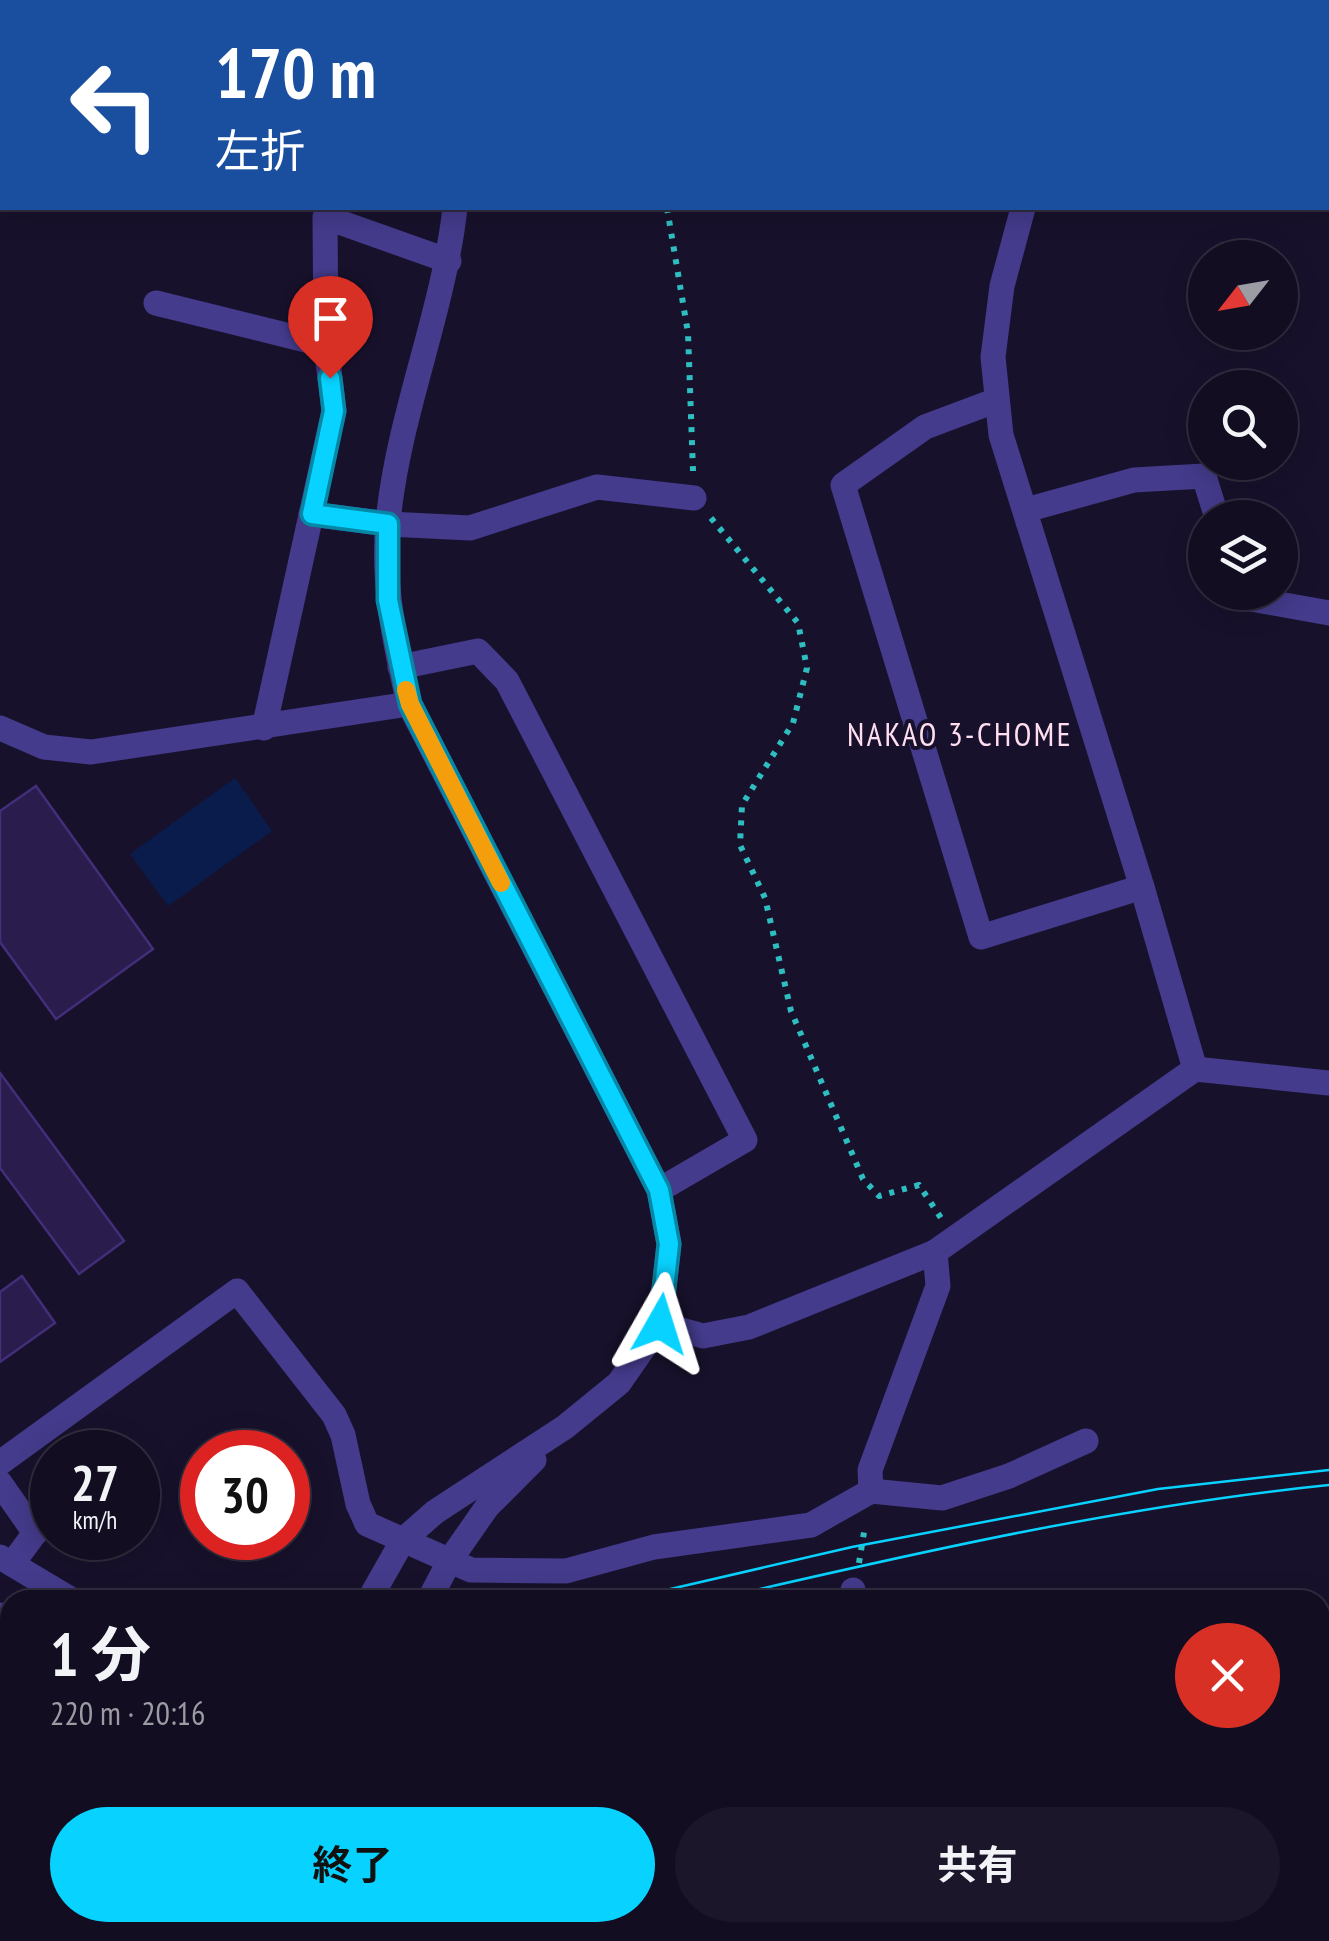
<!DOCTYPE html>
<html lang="ja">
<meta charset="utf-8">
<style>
body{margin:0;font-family:"PT Sans Narrow","Noto Sans JP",sans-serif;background:#1b162a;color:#f1f3f6;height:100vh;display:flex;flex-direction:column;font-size:38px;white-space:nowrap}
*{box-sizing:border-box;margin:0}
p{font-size:32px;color:#9c9ca5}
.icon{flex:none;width:55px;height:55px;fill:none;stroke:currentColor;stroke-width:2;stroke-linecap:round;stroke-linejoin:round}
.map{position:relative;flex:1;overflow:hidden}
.sheet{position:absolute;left:0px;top:1590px;width:1330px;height:352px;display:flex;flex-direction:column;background:#120d21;border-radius:30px 30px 0 0;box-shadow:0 5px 25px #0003,0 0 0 2px #312d3f}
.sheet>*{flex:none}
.guide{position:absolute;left:0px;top:0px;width:1330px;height:210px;box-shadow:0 5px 25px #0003,0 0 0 2px #312d3f;background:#1a4fa0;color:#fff;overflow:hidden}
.needle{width:65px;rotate:239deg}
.tools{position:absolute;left:1188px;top:240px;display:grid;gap:20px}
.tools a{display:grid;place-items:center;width:110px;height:110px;border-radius:50%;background:#120d21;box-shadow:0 5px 25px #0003,0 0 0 2px #312d3f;font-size:50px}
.speed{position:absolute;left:30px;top:1430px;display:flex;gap:20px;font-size:50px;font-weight:700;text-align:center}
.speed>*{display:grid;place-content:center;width:130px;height:130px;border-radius:50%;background:#120d21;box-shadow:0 5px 25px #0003,0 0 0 2px #312d3f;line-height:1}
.speed small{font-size:25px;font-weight:400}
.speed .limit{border:15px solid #d22;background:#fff;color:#111}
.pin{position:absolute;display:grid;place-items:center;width:85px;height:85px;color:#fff;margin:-102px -42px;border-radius:50% 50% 50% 0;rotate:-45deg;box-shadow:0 0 10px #0007}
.pin .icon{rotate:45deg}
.me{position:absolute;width:110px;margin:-55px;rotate:6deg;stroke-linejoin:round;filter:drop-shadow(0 0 8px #0008)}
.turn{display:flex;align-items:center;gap:35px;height:210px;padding:0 50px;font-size:45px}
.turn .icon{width:130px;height:130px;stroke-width:2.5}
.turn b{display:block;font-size:70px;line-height:85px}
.round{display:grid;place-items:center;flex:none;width:105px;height:105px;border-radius:52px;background:#1b162a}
.overview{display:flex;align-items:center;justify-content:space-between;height:170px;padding:0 50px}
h1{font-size:60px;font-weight:700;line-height:75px}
.cta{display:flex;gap:20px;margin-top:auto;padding:20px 50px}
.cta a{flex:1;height:115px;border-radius:60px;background:#08d2ff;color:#111;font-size:40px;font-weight:700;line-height:115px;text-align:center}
.cta a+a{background:#1b162a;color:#f1f3f6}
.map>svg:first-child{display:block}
</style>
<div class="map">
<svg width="1329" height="1941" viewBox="0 0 1329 1941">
<rect width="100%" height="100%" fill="#18112c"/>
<path fill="#0a1c4c" d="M 235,778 L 272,831 L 168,906 L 130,854 Z"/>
<g fill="#2a1c4d" stroke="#432e7a" stroke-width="2.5">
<path d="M 36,786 L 153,949 L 56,1019 L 0,942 L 0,811 Z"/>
<path d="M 0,1073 L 124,1241 L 79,1274 L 0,1168 Z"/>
<path d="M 22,1276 L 55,1323 L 0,1362 L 0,1292 Z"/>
</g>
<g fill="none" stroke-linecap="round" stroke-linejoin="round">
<g stroke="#2ebec1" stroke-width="6" stroke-dasharray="5 8" stroke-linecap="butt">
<path d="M 565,0 L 567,2"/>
<path d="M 667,208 L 688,333 L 693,471"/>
<path d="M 711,518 L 798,623 L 807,668 L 793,723 L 742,805 L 740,845 L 765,898 L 791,1011 L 863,1179 L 879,1196 L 919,1185 L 941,1218"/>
<path d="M 859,1563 L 865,1526"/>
</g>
<g stroke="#443b8c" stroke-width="25">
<path d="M 724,0 L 726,2"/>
<path d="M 484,2 L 498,0"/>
<path d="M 797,2 L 798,0"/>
<path d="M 1077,2 L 1078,0"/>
<path d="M 1023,208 L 1002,286 L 993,357 L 1001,435 L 1142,887 L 1195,1069"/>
<path d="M 156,303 L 326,345"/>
<path d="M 997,400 L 925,427 L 843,485 L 981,937 L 1142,887"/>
<path d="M 1026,510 L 1134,480 L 1204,476 L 1217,518"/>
<path d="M 311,514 L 388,524 L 470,528 L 597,487 L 694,498"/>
<path d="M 1239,592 L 1240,597 L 1329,613"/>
<path d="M 400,667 L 478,651 L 507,681 L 745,1140 L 659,1190"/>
<path d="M 0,728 L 44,747 L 91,752 L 409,704"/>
<path d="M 264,728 L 334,411 L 326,345 L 325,217 L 449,261"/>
<path d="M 660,1324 L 703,1336 L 749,1327 L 935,1252 L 1195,1069 L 1329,1083"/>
<path d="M 0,1463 L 237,1291 L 334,1415 L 343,1435 L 358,1504 L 367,1524 L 471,1570 L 566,1571 L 654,1547 L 811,1525 L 871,1491 L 870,1470 L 938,1286 L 935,1252"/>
<path d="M 0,1483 L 35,1533"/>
<path d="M 871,1491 L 942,1498 L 1009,1476 L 1086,1441"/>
<path d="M 0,1557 L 72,1600"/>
<path d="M 12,1564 L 35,1533 L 52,1520"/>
<path d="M 369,1600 L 403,1540 L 435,1512 L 565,1427 L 619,1383 L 660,1324 L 669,1244 L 659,1190 L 409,704 C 395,644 382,584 388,522 C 398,415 443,315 455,208"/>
<path d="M 429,1600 L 450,1560 L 487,1507 L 534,1460"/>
<path d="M 852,1600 L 853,1590"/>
<path d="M 0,1615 L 10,1618"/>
<path d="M 132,1932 L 148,1941"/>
<path d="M 310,1932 L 326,1941"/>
<path d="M 851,1932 L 874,1941"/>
<path d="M 108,1941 L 106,1940 L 108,1932"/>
<path d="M 210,1941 L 214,1932"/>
<path d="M 505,1941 L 509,1932"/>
<path d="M 807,1941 L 812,1932"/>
<path d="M 1174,1941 L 1179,1932"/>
</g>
<g stroke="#08d2ff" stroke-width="2.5">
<path d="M 623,1600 L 852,1547 L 1158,1489 L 1329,1470"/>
<path d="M 712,1600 C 915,1553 1121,1506 1329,1485"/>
<path d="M 0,1668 L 10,1669"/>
</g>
</g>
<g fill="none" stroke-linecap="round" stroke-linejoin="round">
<defs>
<path id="route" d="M 330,378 L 334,411 L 312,514 L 388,524 L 388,600 L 410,704 L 659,1190 L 669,1244 L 660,1324"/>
</defs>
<use href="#route" stroke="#0588a6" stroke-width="25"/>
<use href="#route" stroke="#08d2ff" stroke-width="18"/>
<path stroke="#f59e0b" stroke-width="18" d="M 406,690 L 410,704 L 501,883"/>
</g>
<g text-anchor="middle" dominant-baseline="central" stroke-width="8" stroke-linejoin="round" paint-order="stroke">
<g font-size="32" letter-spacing="2.5" fill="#ffdef0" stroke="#18112c">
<text x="960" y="734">NAKAO 3-CHOME</text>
</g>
</g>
</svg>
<div class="tools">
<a><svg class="needle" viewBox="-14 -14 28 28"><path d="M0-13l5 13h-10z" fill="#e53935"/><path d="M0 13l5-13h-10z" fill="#9c9ca5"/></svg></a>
<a><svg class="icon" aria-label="search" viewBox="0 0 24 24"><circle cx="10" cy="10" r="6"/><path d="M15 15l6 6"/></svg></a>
<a><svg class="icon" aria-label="layers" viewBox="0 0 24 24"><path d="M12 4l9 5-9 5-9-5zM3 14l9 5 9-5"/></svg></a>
</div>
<div class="speed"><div>27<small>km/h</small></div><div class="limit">30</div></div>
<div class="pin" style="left:330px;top:378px;background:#d93025"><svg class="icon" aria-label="arrive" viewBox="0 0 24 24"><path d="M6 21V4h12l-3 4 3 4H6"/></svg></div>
<svg class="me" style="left:660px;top:1324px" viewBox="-20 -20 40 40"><path d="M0-17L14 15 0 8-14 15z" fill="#08d2ff" stroke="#fff" stroke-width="4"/></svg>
<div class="guide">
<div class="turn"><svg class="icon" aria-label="left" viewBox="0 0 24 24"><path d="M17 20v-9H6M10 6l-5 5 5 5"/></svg><div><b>170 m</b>左折</div></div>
</div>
<section class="sheet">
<div class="overview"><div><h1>1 分</h1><p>220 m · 20:16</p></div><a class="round" style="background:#d93025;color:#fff"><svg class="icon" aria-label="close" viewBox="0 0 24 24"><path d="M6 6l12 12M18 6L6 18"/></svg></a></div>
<div class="cta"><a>終了</a><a>共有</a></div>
</section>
</div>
